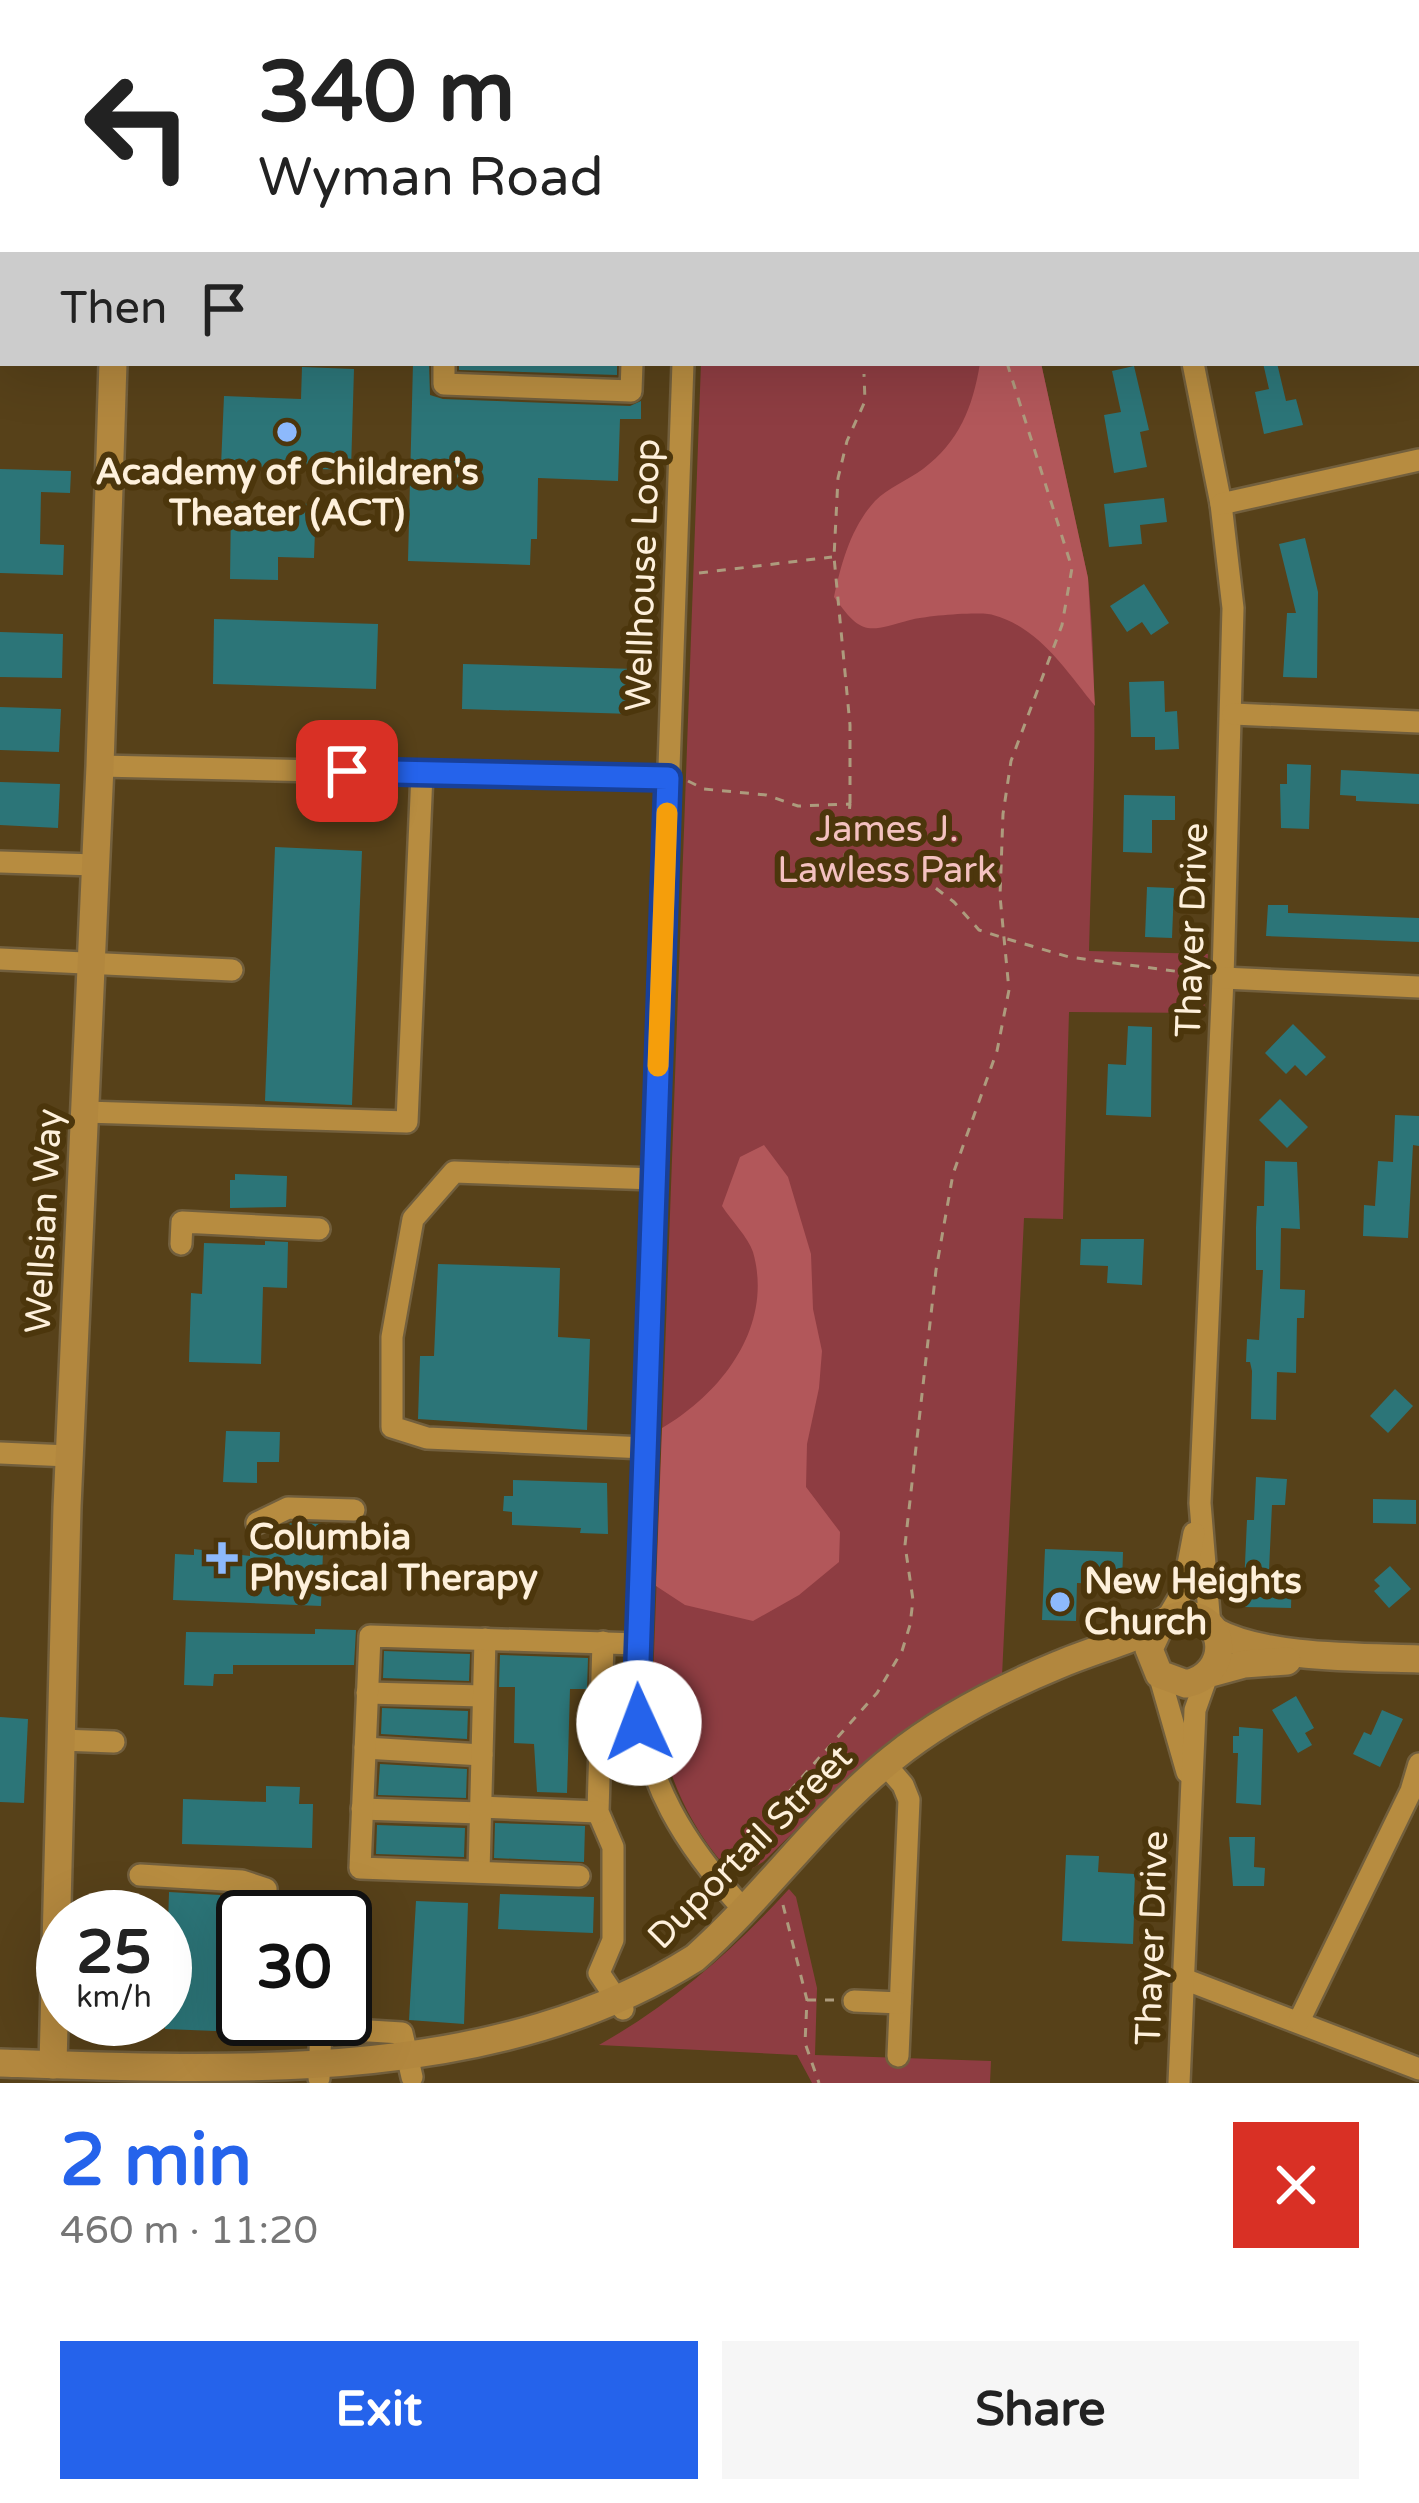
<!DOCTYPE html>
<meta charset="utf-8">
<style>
body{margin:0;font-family:"Varela Round",sans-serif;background:#f6f6f6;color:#222;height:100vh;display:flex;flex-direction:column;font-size:45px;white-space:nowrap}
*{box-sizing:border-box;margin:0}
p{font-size:39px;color:#767676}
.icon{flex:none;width:66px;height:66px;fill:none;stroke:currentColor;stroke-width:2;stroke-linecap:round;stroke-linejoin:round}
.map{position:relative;height:2083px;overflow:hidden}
.panel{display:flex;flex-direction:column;background:#fff;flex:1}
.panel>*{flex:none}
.guide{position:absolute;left:0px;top:0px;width:1419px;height:366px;box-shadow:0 12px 48px #0002;background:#fff;color:#222;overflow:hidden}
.speed{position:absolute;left:36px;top:1890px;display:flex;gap:24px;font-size:60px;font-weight:700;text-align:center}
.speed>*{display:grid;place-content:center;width:156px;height:156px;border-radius:50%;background:#fff;box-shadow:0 12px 48px #0002;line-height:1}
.speed small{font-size:30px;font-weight:400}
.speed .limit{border:6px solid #111;border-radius:18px;background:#fff;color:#111}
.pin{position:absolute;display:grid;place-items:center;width:102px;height:102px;color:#fff;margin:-51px;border-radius:24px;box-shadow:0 6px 18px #0006}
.me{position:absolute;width:132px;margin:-66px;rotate:358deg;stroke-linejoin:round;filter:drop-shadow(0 0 9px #0008)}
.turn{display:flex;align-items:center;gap:42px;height:252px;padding:0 60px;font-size:54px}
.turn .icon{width:156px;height:156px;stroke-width:2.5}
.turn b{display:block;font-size:84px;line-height:102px}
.then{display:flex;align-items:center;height:114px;padding:0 60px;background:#0003;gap:24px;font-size:45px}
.round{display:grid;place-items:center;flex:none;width:126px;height:126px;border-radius:0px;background:#f6f6f6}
.head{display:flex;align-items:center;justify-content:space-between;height:204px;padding:0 60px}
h1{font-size:72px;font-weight:800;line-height:90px;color:#2563eb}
.primary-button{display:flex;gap:24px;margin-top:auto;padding:24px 60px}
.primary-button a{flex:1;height:138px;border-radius:0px;background:#2563eb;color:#fff;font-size:48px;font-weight:800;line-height:138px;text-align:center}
.primary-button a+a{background:#f6f6f6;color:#222}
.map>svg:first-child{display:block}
</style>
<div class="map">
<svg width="1419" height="2083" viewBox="0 0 1419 2083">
<rect width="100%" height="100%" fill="#574119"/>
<g fill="#8e3d42">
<path d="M 701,363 L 1041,363 L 1088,578 C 1100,702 1092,827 1089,951 L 1208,954 L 1204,1013 L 1069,1012 L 1063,1219 L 1024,1218 L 1002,1676 C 899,1724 843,1784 763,1862 L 751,1869 L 723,1864 C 678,1810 658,1751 653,1681 Z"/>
<path d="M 789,1889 L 796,1897 L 817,1988 L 815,2055 L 991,2061 L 990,2083 L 812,2083 L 797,2055 L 599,2045 C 673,2003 732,1951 789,1889 Z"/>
</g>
<g fill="#b2575a">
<path d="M 980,363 L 1041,363 L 1088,578 L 1095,706 C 1067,672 1039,627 993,615 C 979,611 925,616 910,620 C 867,632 862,636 834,597 C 841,564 851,527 875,501 C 888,488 908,480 923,469 C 959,442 973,407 980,363 Z"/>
<path d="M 764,1145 L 788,1177 L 811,1254 L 813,1309 L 822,1351 L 819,1388 L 807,1444 L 806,1487 L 840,1532 L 839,1562 L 799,1595 L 753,1621 L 685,1605 L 656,1586 L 662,1428 C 722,1393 774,1326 753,1252 C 748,1237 731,1220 722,1206 L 740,1157 Z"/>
</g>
<g fill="#2c7578">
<path d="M 413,363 L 429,363 L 430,395 L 443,399 L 630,406 L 641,401 L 641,419 L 620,419 L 618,481 L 538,478 L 537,539 L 531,539 L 530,565 L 408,561 Z"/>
<path d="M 459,363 L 617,363 L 617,375 L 459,370 Z"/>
<path d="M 1263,363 L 1277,363 L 1286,401 L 1296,399 L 1303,425 L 1264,434 L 1255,392 L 1269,389 Z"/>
<path d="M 1134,366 L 1149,430 L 1140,432 L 1147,467 L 1114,473 L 1104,415 L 1121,412 L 1112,371 Z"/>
<path d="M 302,367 L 354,369 L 351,470 L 221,466 L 224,396 L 301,399 Z"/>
<path d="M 0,469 L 71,471 L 70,493 L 41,492 L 40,544 L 64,545 L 63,575 L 0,573 Z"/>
<path d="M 1164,498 L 1167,522 L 1140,525 L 1142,544 L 1109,547 L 1104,504 Z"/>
<path d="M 231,502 L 316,504 L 314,558 L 278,557 L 278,580 L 230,579 Z"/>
<path d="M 1305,538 L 1318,592 L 1317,678 L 1283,677 L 1287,613 L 1296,613 L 1279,544 Z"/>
<path d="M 1144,584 L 1169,623 L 1151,635 L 1142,622 L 1127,632 L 1110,606 Z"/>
<path d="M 214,619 L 378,624 L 376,689 L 213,684 Z"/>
<path d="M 0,632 L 63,634 L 62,678 L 0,677 Z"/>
<path d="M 463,664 L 635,669 L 633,714 L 462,709 Z"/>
<path d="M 1164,681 L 1165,712 L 1177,711 L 1179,749 L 1155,750 L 1155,737 L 1131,737 L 1129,682 Z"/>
<path d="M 0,707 L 61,709 L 59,752 L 0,750 Z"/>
<path d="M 1287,764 L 1311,765 L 1309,829 L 1281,828 L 1280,784 L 1287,784 Z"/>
<path d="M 1341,770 L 1419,774 L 1419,804 L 1356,801 L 1356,796 L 1340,795 Z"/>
<path d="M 0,782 L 60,784 L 58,828 L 0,825 Z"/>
<path d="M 1124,795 L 1175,796 L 1175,820 L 1152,820 L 1152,853 L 1123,852 Z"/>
<path d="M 275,847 L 362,851 L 352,1105 L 265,1101 Z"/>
<path d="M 1147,887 L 1174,888 L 1172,938 L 1145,937 Z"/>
<path d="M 1268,905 L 1288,905 L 1288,913 L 1419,918 L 1419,942 L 1266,936 Z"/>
<path d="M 1293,1024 L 1326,1057 L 1306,1076 L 1295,1065 L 1286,1074 L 1265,1053 Z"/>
<path d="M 1128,1026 L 1152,1027 L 1151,1117 L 1106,1115 L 1108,1064 L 1126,1065 Z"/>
<path d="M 1280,1099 L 1308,1127 L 1287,1148 L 1259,1120 Z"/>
<path d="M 1395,1115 L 1419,1116 L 1419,1146 L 1413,1145 L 1408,1238 L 1363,1236 L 1364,1205 L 1375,1206 L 1378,1161 L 1393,1162 Z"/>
<path d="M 1265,1161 L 1297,1162 L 1300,1229 L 1281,1228 L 1280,1289 L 1305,1290 L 1304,1318 L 1297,1318 L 1296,1373 L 1277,1372 L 1276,1420 L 1251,1419 L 1252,1371 L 1250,1362 L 1246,1362 L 1247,1339 L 1259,1340 L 1263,1270 L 1256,1270 L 1256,1227 L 1257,1206 L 1264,1206 Z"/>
<path d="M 235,1174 L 287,1176 L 286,1207 L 230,1208 L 230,1180 L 235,1180 Z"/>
<path d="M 1081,1239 L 1144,1239 L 1142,1285 L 1107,1283 L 1108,1266 L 1080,1265 Z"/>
<path d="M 265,1241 L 288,1242 L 287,1288 L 263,1287 L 261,1364 L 189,1362 L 191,1293 L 202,1294 L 204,1243 L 265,1245 Z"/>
<path d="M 438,1264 L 560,1268 L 558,1337 L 590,1339 L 587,1430 L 418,1419 L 420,1356 L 434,1356 Z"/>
<path d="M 1395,1389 L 1413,1406 L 1388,1433 L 1370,1416 Z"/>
<path d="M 226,1431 L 280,1432 L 279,1462 L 257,1462 L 257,1483 L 223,1482 Z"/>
<path d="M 1256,1477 L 1287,1479 L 1285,1505 L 1272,1505 L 1269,1571 L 1292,1572 L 1291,1608 L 1243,1607 L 1247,1520 L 1254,1520 Z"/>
<path d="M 513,1480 L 607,1483 L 608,1534 L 580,1533 L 581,1528 L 512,1525 L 512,1512 L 503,1511 L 504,1496 L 513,1496 Z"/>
<path d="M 1373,1499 L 1416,1500 L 1416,1524 L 1373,1523 Z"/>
<path d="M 291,1523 L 324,1524 L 321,1606 L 173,1600 L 175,1554 L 194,1555 L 194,1549 L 250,1556 L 250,1551 L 272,1552 L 272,1532 Z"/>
<path d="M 1045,1549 L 1123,1552 L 1122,1585 L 1077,1583 L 1076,1621 L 1042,1620 Z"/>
<path d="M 1390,1566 L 1411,1589 L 1389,1608 L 1374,1591 L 1380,1586 L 1374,1580 Z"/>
<path d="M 315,1629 L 356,1630 L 354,1665 L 233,1665 L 233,1674 L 214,1674 L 213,1686 L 184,1685 L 186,1632 L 315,1634 Z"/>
<path d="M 384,1651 L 470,1654 L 469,1681 L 383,1678 Z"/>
<path d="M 500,1655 L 588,1658 L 587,1689 L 570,1689 L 567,1793 L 537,1792 L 534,1744 L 514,1743 L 515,1687 L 499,1687 Z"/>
<path d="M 1296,1696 L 1314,1728 L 1305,1733 L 1312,1745 L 1298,1753 L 1272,1710 Z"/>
<path d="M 382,1708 L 468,1711 L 467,1739 L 381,1734 Z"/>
<path d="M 1382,1710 L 1403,1719 L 1380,1767 L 1353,1754 L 1364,1732 L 1371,1735 Z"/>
<path d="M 0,1717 L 28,1719 L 24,1803 L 0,1802 Z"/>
<path d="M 1239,1727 L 1263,1729 L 1261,1805 L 1236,1803 L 1238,1753 L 1233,1753 L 1233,1736 L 1239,1736 Z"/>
<path d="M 380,1764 L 467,1769 L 466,1798 L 378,1795 Z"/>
<path d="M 266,1786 L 300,1787 L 299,1804 L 313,1804 L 312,1848 L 182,1844 L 183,1799 L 266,1802 Z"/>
<path d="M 495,1823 L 585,1826 L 584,1862 L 494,1858 Z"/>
<path d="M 377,1825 L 465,1828 L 464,1857 L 376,1854 Z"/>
<path d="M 1229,1837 L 1255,1837 L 1254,1867 L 1265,1868 L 1264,1886 L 1233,1886 Z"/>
<path d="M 1066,1855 L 1099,1856 L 1098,1872 L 1135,1874 L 1134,1901 L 1142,1902 L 1142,1917 L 1134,1916 L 1133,1944 L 1062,1941 Z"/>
<path d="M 169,1892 L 220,1895 L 216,2031 L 165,2029 Z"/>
<path d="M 500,1894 L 594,1897 L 593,1933 L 498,1929 Z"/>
<path d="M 416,1901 L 468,1903 L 464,2024 L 409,2020 Z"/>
</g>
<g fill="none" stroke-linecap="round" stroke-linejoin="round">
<defs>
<g id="minor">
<path d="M 1111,0 L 1112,3"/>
<path d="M 296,3 L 296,0"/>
<path d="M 671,3 L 674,0"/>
<path d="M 1225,3 L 1238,0"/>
<path d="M 0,113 L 3,113"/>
<path d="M 1416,205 L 1419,204"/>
<path d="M 0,323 L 3,323"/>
<path d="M 444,363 L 444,384 L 631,391 L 632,363"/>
<path d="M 683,363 L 637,1692 C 644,1782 685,1845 744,1910"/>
<path d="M 1193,363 L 1221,504 L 1233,608 L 1223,978 L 1200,1503 L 1210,1626"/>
<path d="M 1221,504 L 1419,460"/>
<path d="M 1233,714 L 1419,722"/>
<path d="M 100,766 L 668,779"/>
<path d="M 0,862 L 95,865"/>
<path d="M 0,959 L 232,970"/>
<path d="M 1223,978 L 1419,987"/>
<path d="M 85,1112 L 407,1122 L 422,773"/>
<path d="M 181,1244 L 182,1222 L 319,1229"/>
<path d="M 645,1448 L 427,1438 L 392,1427 L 392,1337 L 413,1219 L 454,1172 L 655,1179"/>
<path d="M 0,1453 L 69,1456"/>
<path d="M 257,1523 L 288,1508 L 354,1510"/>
<path d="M 1166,1620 L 1183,1591 L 1194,1533"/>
<path d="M 603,1642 L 598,1812 L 613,1847 L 613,1940 L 599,1973 L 623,2009"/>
<path d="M 1159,1674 L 1187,1772"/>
<path d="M 367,1693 L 483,1696"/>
<path d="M 61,1740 L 114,1742"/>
<path d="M 365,1748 L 482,1755"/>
<path d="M 885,1764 L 903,1785 L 909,1800 L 898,2056"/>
<path d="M 480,1807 L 598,1812"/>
<path d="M 362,1809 L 480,1813"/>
<path d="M 479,1872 L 485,1639"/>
<path d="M 140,1875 L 242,1881 L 266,1889"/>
<path d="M 579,1876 L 360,1868 L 370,1636 L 638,1644"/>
<path d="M 1184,1979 L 1419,2069"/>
<path d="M 854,2001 L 900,2003"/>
<path d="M 1299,2021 L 1411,1791 L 1419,1764"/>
<path d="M 319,2078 L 321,2028 L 402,2033 L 412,2077"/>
<path d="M 1179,2083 L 1195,1710 L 1207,1676"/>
</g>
<g id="major">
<path d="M 124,3 L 125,0"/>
<path d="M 1214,1631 C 1265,1659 1360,1657 1419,1659"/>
<path d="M 1211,1673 L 1244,1664 L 1287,1661"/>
<path d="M 0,2063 C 240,2071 497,2083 695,1958 C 765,1896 820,1816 893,1758 C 942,1718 1000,1689 1058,1665 C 1086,1653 1115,1645 1143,1633 C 1156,1627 1169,1615 1184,1615 C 1229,1615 1231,1675 1186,1684 L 1159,1674 L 1149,1649 L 1161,1623"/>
<path d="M 53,2065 L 67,1507 L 100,766 L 113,363"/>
</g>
</defs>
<use href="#minor" stroke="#725f3d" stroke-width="26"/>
<use href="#major" stroke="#725f3d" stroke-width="32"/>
<g stroke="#ad9b7d" stroke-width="3" stroke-dasharray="9 9" stroke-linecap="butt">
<path d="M 817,0 L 818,3"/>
<path d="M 732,3 L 733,0"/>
<path d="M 699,573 L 832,557"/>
<path d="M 688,781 L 704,789 L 766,795 L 798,806 L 850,804 L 844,865 L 892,869 L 925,880 L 954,902 L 979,930 L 1004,938 L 1069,957 L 1204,975"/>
<path d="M 850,803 L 850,725 L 834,557 L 838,478 L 847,441 L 865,401 L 864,374"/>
<path d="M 742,1866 L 753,1837 L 771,1812 L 877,1693 L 902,1651 L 910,1625 L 913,1600 L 905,1545 L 936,1270 L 953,1174 L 997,1051 L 1009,990 L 1000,896 L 1003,814 L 1011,761 L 1062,625 L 1072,568 L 1007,363"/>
<path d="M 783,1905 L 807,2000 L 805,2043 L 819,2083"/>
<path d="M 807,2000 L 834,2000"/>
</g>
<use href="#minor" stroke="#b78c40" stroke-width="21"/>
<use href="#major" stroke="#b2873e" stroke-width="27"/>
</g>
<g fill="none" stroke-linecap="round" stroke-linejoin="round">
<defs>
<path id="route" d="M 347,771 L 668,778 L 638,1661 L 639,1723"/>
</defs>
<use href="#route" stroke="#184099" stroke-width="30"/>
<use href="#route" stroke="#2563eb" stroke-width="21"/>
<path stroke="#f59e0b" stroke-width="21" d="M 658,1066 L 667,813"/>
</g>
<g fill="#8db9fc" stroke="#4c360c" stroke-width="4.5">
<circle cx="287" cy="432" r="12"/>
<path d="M216 1540h12v12h12v12h-12v12h-12v-12h-12v-12h12z"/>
<circle cx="1060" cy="1602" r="12"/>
</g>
<g text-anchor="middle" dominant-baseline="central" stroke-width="12" stroke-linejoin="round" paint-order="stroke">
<g font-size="36" font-weight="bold" fill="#fef0db" stroke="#4c360c" text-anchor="start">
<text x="287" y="472" text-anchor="middle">Academy of Children's<tspan x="287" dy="41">Theater (ACT)</tspan></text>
<text x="249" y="1537">Columbia<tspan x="249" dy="41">Physical Therapy</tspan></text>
<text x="1084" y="1581">New Heights<tspan x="1084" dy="41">Church</tspan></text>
</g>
<g font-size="36" fill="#fef0db" stroke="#4c360c">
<text transform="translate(643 575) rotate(-88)">Wellhouse Loop</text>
<text transform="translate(1192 930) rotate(-88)">Thayer Drive</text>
<text transform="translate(44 1221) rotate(-87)">Wellsian Way</text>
<text transform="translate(750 1847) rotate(-45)">Duportail Street</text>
<text transform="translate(1152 1938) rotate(-88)">Thayer Drive</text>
</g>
<g font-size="36" fill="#f4c1c0" stroke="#4c360c">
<text x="887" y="829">James J.<tspan x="887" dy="41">Lawless Park</tspan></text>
</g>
</g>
</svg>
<div class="speed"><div>25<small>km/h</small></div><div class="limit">30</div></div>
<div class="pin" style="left:347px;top:771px;background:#d93025"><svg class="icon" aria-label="arrive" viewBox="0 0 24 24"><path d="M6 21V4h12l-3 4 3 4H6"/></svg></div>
<svg class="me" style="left:639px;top:1723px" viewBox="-20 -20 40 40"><circle r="19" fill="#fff"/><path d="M0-13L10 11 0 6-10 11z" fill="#2563eb"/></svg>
<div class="guide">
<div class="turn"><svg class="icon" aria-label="left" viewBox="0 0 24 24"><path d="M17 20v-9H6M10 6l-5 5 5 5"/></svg><div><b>340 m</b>Wyman Road</div></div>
<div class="then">Then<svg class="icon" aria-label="arrive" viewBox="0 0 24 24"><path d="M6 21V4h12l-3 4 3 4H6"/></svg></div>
</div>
</div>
<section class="panel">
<div class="head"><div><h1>2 min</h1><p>460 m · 11:20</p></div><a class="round" style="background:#d93025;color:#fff"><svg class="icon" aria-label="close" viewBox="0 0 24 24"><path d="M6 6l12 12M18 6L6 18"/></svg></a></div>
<div class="primary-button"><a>Exit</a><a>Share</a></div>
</section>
